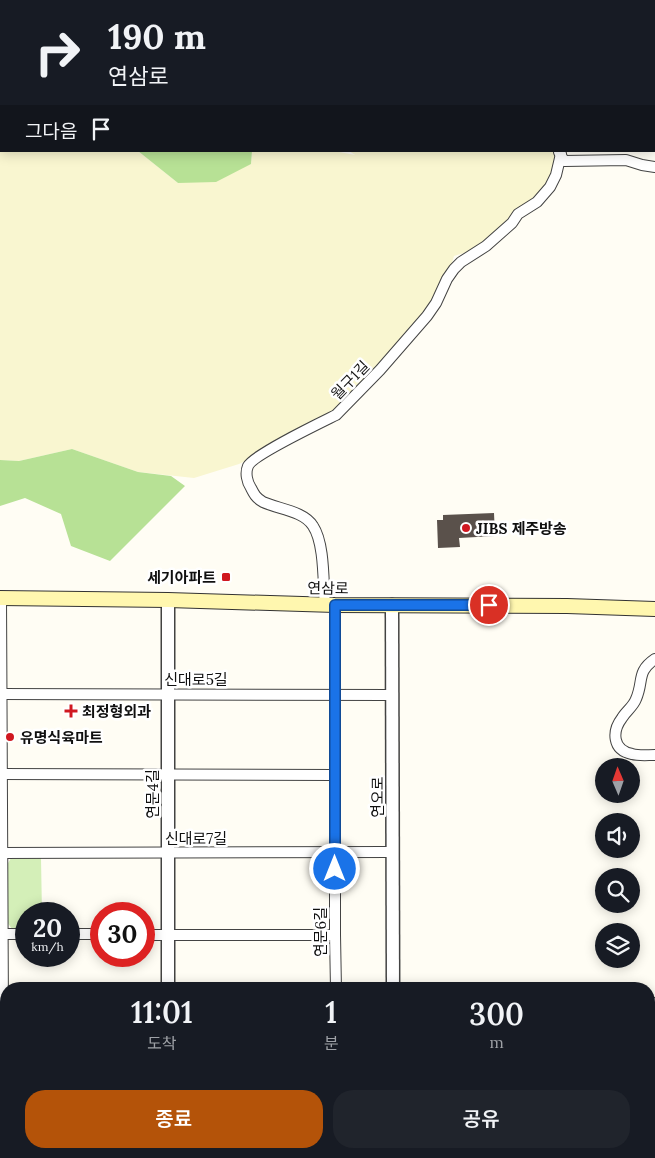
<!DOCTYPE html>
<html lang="ko">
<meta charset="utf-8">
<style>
body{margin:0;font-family:Lora,"Noto Sans KR",serif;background:#20242c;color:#f1f3f6;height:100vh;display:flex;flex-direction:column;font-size:19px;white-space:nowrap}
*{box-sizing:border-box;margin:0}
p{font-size:16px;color:#9ea1a6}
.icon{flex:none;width:28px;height:28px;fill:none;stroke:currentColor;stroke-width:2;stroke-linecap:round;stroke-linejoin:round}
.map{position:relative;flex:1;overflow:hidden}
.panel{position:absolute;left:0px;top:982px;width:655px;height:176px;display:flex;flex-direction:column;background:#171b24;border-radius:20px 20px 0 0;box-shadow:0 2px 12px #0003}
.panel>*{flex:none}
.top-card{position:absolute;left:0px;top:0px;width:655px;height:152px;box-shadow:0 2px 12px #0003;background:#171b24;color:#f1f3f6;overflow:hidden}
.needle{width:32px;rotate:358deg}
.controls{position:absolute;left:595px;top:758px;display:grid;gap:10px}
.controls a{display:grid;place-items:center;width:45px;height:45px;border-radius:50%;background:#171b24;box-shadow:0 2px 12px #0003;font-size:25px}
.speed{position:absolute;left:15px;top:902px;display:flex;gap:10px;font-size:25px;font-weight:700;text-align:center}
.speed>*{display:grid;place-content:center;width:65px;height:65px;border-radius:50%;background:#171b24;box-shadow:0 2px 12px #0003;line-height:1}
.speed small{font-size:12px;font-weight:400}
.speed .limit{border:8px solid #d22;background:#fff;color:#111}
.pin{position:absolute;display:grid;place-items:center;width:42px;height:42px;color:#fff;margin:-21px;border:2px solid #fff;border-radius:50%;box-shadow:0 1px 5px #0007}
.me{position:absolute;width:55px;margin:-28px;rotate:0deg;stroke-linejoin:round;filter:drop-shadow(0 0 4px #0008)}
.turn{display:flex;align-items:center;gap:18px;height:105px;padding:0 25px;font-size:22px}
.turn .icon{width:65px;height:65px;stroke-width:2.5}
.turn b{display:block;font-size:35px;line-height:42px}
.then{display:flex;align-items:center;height:48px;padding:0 25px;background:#0003;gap:10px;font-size:19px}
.eta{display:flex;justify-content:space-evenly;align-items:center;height:85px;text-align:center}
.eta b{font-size:30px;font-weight:600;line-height:35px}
.primary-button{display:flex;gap:10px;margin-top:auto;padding:10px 25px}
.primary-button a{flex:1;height:58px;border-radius:20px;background:#b45309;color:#fff;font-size:20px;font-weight:600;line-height:58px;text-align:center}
.primary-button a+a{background:#20242c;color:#f1f3f6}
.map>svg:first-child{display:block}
</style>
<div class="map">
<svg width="655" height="1158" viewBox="0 0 655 1158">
<rect width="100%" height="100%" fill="#fffdf4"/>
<path fill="#f9f6d0" d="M 0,38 L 1,40 L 1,151 L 138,151 L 178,183 L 251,164 L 252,151 L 334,151 L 355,155 L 349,151 L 559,151 L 550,187 L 486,246 L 454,256 L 447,279 L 436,303 L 332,417 L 239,464 L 194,478 L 138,472 L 72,449 L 19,461 L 0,460 Z"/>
<path fill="#d4efb8" d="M 11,858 L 41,858 L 42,914 L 26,914 L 26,929 L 12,929 L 7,922 L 7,865 Z"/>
<g fill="#b7e195">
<path d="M 138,151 L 252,151 L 251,164 L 216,182 L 178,183 Z"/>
<path d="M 72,449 L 138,472 L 171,476 L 185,486 L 110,561 L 71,546 L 61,514 L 25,498 L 0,506 L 0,460 L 19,461 Z"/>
<path d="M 655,1074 L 655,1158 L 514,1158 L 521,1152 L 649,1152 L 649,1076 Z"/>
</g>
<path fill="#5a514b" d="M 494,513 L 495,536 L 459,538 L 460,547 L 438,548 L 437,520 L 443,520 L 443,515 Z"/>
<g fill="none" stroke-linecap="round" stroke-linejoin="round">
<defs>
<g id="minor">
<path d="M 265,0 L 267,1"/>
<path d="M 512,1 L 512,0"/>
<path d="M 548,1 L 552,1"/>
<path d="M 559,152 L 564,161 L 626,160 L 642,165 L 655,167"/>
<path d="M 1,598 L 3,1014"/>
<path d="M 325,605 C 323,584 325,544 313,526 C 304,511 278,509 263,502 C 256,498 254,494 251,488 C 247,482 245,473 248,466 C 253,455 322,422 336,415 L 380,370 L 427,316 L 436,303 L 447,279 L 454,269 L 461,262 L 486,246 L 512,223 L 518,214 L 537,202 L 550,187 L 556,175 L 561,154"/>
<path d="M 335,605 L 335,935 L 336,989"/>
<path d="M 655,659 C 636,672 644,681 636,699 C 633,707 626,711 622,718 C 612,731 612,750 632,754 C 639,756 647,755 655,755"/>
<path d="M 0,694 L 392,695"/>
<path d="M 0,774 L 335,775"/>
<path d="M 0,853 L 393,852"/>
<path d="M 0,934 L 26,934"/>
<path d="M 69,934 L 101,934"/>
<path d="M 144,935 L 335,935"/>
<path d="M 649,1014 L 655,1003"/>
</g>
<g id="tertiary">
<path d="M 392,605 L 393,989"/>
<path d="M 168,989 L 168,600"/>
<path d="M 395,1152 L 395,1158"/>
<path d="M 168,1158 L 168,1152"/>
</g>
<g id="secondary">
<path d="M 0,598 L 168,600 L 335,605 L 567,606 L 655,609"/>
<path d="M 195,1158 L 208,1158"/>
</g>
</defs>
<use href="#minor" stroke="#434343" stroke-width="12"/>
<use href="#tertiary" stroke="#434343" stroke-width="15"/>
<use href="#secondary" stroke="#323232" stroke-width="16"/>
<use href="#minor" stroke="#fff" stroke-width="10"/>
<use href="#tertiary" stroke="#fff" stroke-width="12"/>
<use href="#secondary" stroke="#fff7af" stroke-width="14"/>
</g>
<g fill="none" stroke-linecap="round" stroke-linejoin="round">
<defs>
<path id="route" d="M 335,869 L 335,605 L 489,605"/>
</defs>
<use href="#route" stroke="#114b97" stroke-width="12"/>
<use href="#route" stroke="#1a73e8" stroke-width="9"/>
</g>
<g fill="#d01820" stroke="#fff" stroke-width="2">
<circle cx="466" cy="528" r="5"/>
<rect x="221" y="572" width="10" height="10" rx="2.5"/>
<path d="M68.5 703.5h5v5h5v5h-5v5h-5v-5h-5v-5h5z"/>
<circle cx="10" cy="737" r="5"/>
</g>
<g text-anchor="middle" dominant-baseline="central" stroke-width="5" stroke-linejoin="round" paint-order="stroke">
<g font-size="15" fill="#101010" stroke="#fff">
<text transform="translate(350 380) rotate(-46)">월구1길</text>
<text transform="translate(328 588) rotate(1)">연삼로</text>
<text x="196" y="679">신대로5길</text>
<text transform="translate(152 794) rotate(-90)">연문4길</text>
<text transform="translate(377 797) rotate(-90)">연오로</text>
<text x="196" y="838">신대로7길</text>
<text transform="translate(320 932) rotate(-90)">연문6길</text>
</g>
<g font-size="15" font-weight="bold" fill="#101010" stroke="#fff" text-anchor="start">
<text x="476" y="528">JIBS 제주방송</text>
<text x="216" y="577" text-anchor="end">세기아파트</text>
<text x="82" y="711">최정형외과</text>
<text x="20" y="737">유명식육마트</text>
</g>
</g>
</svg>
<div class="controls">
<a><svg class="needle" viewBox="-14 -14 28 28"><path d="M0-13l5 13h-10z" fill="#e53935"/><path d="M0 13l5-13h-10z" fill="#9ea1a6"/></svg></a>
<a><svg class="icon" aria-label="sound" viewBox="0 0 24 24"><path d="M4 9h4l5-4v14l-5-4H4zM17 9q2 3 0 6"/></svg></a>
<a><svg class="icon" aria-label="search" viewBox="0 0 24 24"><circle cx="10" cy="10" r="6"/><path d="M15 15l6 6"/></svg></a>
<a><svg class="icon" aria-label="layers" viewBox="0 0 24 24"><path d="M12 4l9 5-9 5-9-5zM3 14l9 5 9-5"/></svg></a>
</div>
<div class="speed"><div>20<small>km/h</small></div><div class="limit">30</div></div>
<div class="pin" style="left:489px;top:605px;background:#d93025"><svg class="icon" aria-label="arrive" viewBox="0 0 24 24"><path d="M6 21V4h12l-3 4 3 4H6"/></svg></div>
<svg class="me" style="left:335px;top:869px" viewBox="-20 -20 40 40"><circle r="17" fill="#1a73e8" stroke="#fff" stroke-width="3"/><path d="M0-11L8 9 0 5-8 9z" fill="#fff"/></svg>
<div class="top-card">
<div class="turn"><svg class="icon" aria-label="right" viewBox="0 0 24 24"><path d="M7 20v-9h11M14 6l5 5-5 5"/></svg><div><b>190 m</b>연삼로</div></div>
<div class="then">그다음<svg class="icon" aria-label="arrive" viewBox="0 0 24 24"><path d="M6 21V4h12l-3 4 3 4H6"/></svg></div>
</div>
<section class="panel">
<div class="eta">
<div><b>11:01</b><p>도착</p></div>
<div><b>1</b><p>분</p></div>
<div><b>300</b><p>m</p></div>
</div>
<div class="primary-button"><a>종료</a><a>공유</a></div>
</section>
</div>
